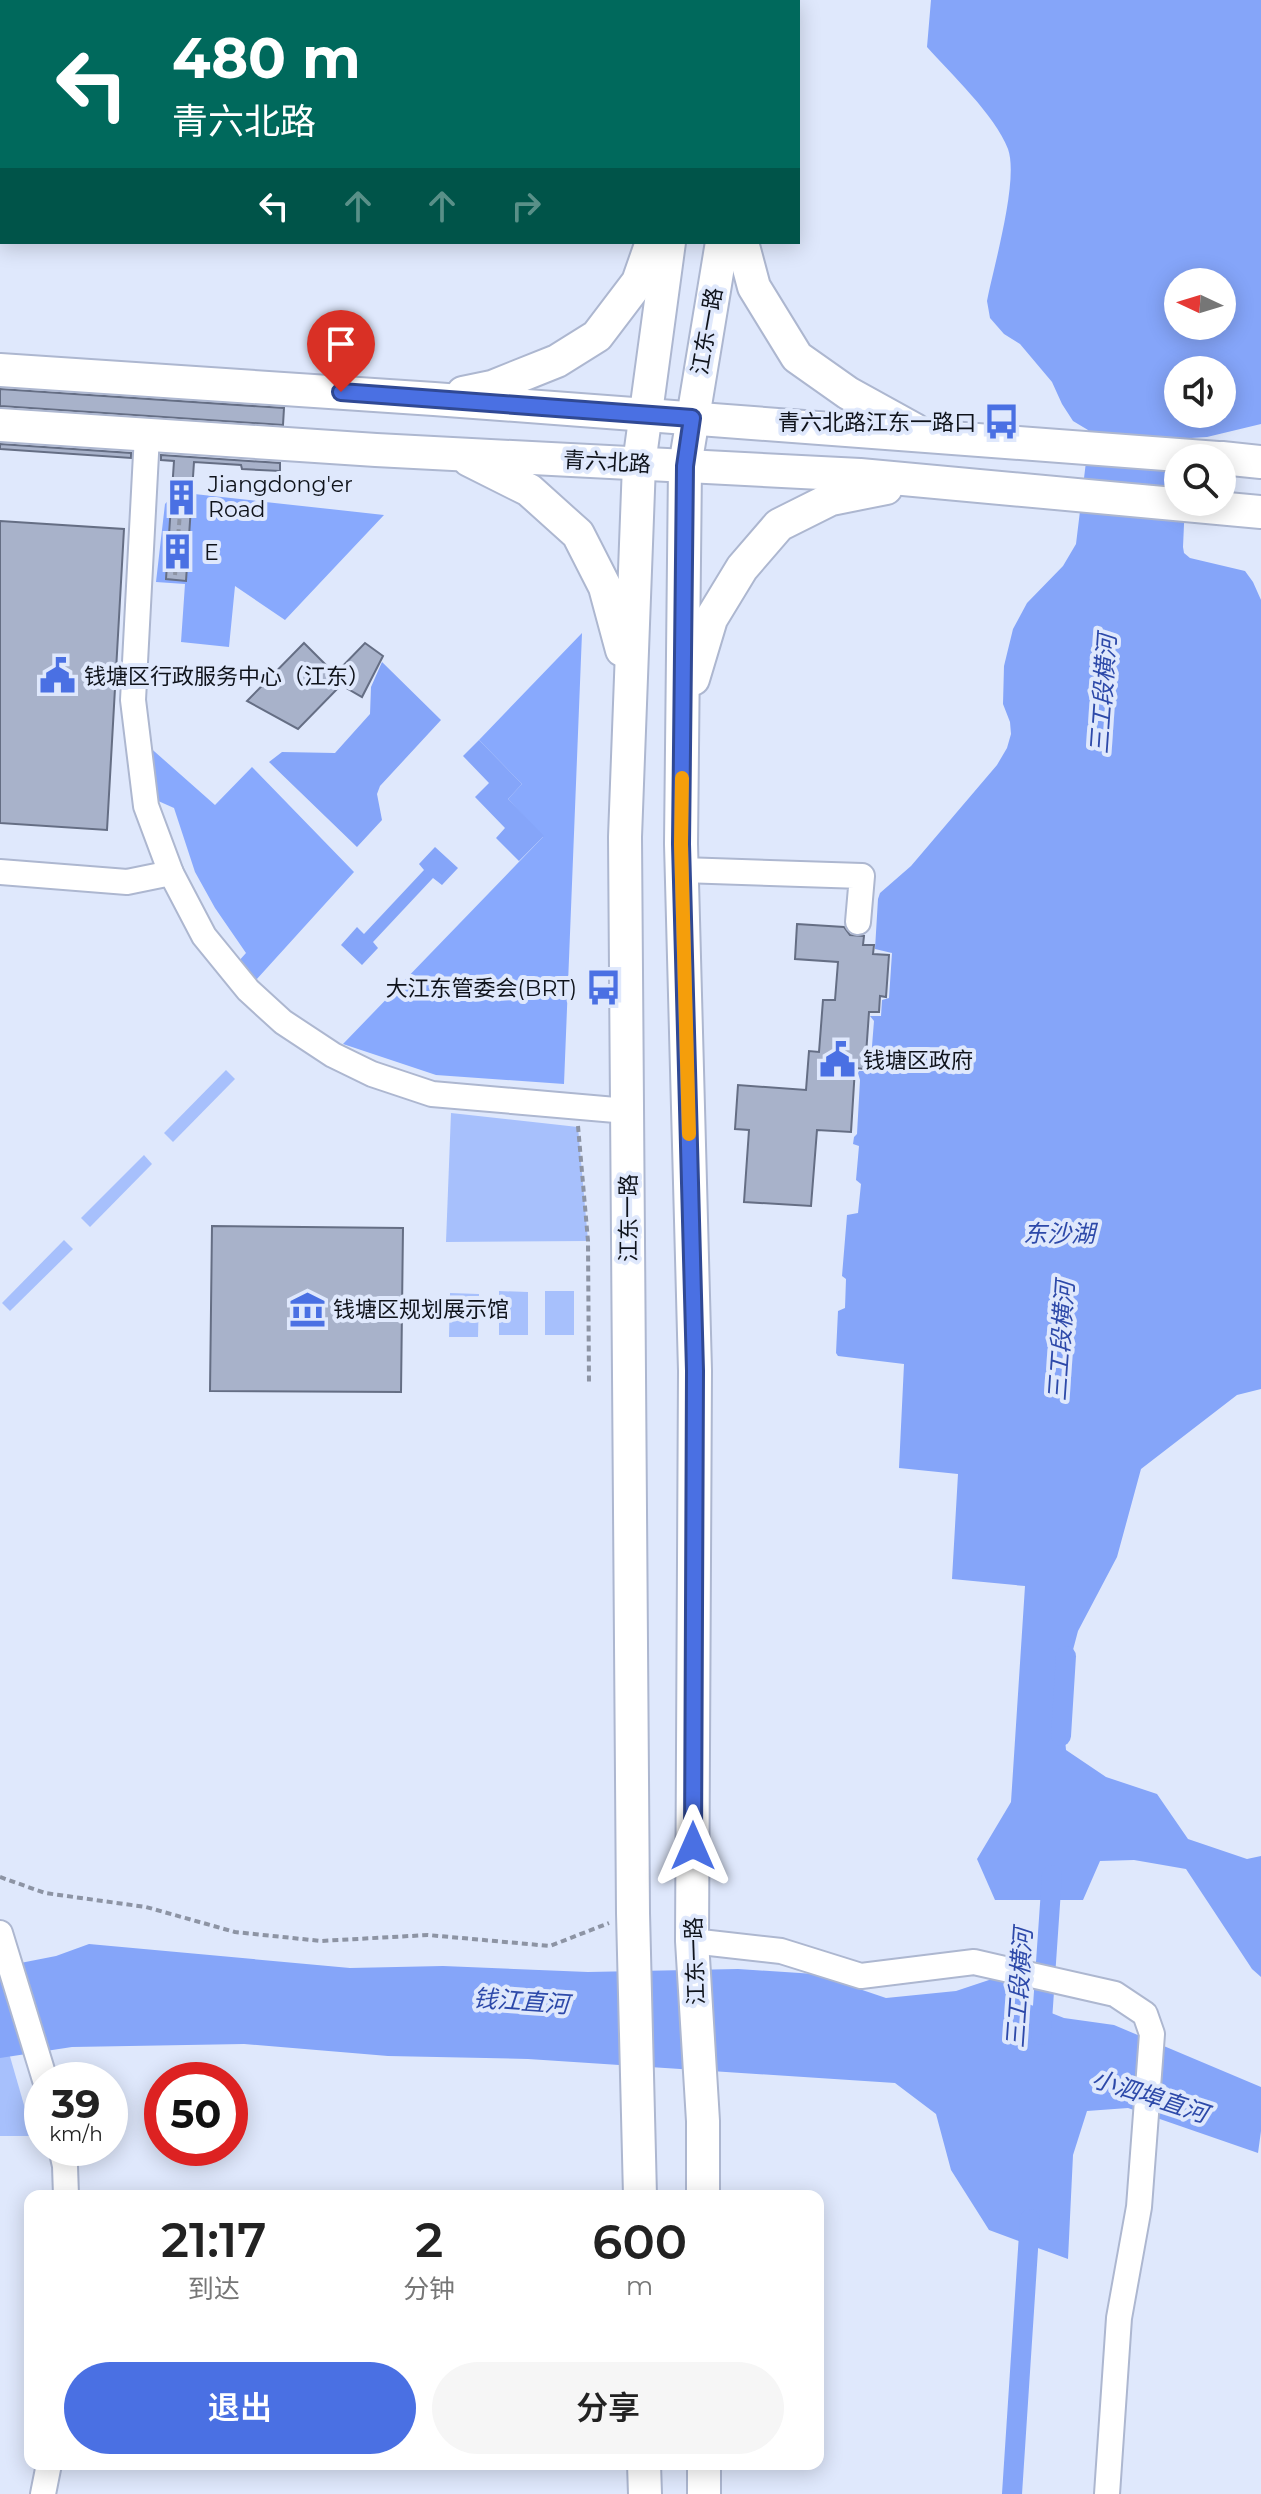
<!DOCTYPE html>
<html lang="zh">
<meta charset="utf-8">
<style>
body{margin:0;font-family:Montserrat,"Noto Sans SC",sans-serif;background:#f6f6f6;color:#222;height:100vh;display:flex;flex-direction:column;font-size:30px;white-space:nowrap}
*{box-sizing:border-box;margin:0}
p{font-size:26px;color:#767676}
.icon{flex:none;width:44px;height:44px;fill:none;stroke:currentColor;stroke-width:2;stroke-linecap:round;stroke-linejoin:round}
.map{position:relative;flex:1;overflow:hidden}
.panel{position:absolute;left:24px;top:2190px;width:800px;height:280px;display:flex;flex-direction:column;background:#fff;border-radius:16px;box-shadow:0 4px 20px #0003}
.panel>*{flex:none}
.hud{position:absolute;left:0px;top:0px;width:800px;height:244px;box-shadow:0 4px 20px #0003;background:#00695c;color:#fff;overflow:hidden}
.needle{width:52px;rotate:274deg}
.controls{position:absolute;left:1164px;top:268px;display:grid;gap:16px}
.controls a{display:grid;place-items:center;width:72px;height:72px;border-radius:50%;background:#fff;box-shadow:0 4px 20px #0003;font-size:40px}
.speed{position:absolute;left:24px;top:2062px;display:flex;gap:16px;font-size:40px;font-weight:700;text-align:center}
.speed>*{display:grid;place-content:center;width:104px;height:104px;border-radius:50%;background:#fff;box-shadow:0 4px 20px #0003;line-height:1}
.speed small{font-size:20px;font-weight:400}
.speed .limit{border:12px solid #d22;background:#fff;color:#111}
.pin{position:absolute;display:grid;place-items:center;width:68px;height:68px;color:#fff;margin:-82px -34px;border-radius:50% 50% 50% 0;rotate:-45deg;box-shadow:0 0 8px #0007}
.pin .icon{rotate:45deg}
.me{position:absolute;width:88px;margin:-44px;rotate:0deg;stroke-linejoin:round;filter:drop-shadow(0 0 6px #0008)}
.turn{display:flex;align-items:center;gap:28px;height:168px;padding:0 40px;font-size:36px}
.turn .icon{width:104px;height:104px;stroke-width:2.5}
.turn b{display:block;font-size:56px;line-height:68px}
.lanes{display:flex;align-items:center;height:76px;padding:0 40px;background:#0003;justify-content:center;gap:40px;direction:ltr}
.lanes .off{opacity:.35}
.eta{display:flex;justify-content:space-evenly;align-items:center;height:136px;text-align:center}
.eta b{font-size:48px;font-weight:600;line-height:56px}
.primary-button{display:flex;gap:16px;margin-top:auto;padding:16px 40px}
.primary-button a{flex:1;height:92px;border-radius:48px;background:#4a70e3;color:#fff;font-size:32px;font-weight:600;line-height:92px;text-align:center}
.primary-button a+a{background:#f6f6f6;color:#222}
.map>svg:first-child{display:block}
</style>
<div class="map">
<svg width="1261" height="2494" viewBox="0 0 1261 2494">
<rect width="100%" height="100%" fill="#dfe8fc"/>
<g fill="#a7c0fc">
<path d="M 226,1070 L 235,1079 L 173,1142 L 164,1133 Z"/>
<path d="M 451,1113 L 578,1127 L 588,1241 L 446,1242 Z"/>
<path d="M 144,1155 L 152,1164 L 90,1227 L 81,1218 Z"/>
<path d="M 64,1240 L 73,1249 L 10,1311 L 2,1303 Z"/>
<path d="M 499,1291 L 528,1292 L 528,1335 L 499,1335 Z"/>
<rect x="545" y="1291" width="29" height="44"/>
<path d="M 450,1293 L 479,1294 L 478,1337 L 449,1337 Z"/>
<path d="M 0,2022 L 33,2136 L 0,2136 Z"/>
</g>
<g fill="#88a9fd">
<path d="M 176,492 L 384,515 L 285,620 L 235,586 L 229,647 L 181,642 L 185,584 L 156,582 L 165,504 Z"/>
<path d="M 582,633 L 564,1084 L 436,1075 L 343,1044 L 543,837 L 508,799 L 522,784 L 479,740 Z"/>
<path d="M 146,744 L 215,805 L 252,767 L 354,872 L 256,980 L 237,963 L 246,953 L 215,908 L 195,872 L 174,808 L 156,800 Z"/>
</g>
<g fill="#85a5f9" fill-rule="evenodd">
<path d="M 931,0 L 1261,0 L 1261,424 L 1207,437 L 1190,438 L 1178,458 L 1178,502 L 1185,502 L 1183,547 L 1184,553 L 1190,558 L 1245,571 L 1253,582 L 1261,600 L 1261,1389 L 1237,1395 L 1141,1469 L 1117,1557 L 1078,1631 L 1061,1695 L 1066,1750 L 1106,1777 L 1157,1794 L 1188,1839 L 1247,1859 L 1261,1856 L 1261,1977 L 1252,1969 L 1186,1869 L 1134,1860 L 1100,1861 L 1083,1900 L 995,1900 L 977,1859 L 1011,1802 L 1025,1586 L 952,1579 L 958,1474 L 899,1468 L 904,1364 L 838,1356 L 836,1353 L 838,1311 L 845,1308 L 846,1279 L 842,1276 L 847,1215 L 858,1213 L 861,1184 L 856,1180 L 859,1146 L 853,1144 L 854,1137 L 857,1134 L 860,1080 L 858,1073 L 859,1071 L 870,1071 L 874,1021 L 870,1016 L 881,1016 L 882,1000 L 889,998 L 892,953 L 875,949 L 878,899 L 880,893 L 911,866 L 997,765 L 1007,748 L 1011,734 L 1010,722 L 1003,704 L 1004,666 L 1013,629 L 1027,603 L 1063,566 L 1076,544 L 1089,437 L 1088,430 L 1073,421 L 1062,404 L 1052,382 L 1020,344 L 1004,334 L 990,318 L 987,301 C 994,265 1019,180 1008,149 C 995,115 951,74 927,47 ZM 1178,282 L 1222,282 L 1222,326 L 1178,326 ZM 1178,370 L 1222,370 L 1222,414 L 1178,414 Z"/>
<path d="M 382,662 L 441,720 L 380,786 L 377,794 L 382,820 L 357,847 L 269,762 L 282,752 L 335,753 L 370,714 L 371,687 Z"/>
<path d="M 479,740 L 522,784 L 508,799 L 544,836 L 519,861 L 496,838 L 505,828 L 475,797 L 489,783 L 463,756 Z"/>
<path d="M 435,847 L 458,868 L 442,885 L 433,878 L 373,942 L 378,948 L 362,965 L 341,945 L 357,927 L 364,934 L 424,870 L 419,864 Z"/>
<path d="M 89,1944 L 350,1968 L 443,1966 L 588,1972 L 738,1969 L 815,1974 L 886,1998 L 956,1991 L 998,1977 L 1026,2003 L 1064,2018 L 1114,2025 L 1261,2087 L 1261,2131 L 1258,2153 L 1128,2108 L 1087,2111 L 1073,2155 L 1068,2259 L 989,2230 L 951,2170 L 936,2114 L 895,2083 L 528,2059 L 388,2056 L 244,2044 L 72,2047 L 0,2058 L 0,1967 L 56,1956 Z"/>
</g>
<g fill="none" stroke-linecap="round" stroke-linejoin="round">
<g stroke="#85a5f9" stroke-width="20">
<path d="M 1061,1736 L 1066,1656"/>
<path d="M 1041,2035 L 1052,1875"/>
<path d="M 1012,2494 L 1030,2219"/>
</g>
</g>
<g fill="#a8b2ca" stroke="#656e84" stroke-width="2">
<path d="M 0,389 L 284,408 L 283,425 L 0,406 Z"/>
<path d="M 0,444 L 131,453 L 131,458 L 0,449 Z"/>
<path d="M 161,455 L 280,463 L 280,471 L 242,469 L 241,465 L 194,462 L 186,581 L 166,579 L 174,461 L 161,460 Z"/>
<path d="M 0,521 L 124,529 L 107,830 L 0,823 Z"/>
<path d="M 304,643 L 335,674 L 365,643 L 383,656 L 362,697 L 341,685 L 298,729 L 247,701 Z"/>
<path d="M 797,924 L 844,927 L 850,935 L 864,936 L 863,945 L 874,945 L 873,954 L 889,955 L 886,997 L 880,996 L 879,1012 L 869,1012 L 865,1069 L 855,1068 L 851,1132 L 817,1130 L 811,1206 L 744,1202 L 749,1130 L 735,1129 L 738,1085 L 806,1090 L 809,1051 L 819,1052 L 823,1000 L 835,1000 L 838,962 L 795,959 Z"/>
<path d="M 212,1226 L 403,1228 L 401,1392 L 210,1391 Z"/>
</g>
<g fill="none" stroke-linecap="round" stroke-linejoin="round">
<defs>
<g id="minor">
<path d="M 147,435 L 133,700 L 146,806 L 171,873 L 204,936 L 248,990 L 283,1022 L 333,1055 L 372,1074 L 432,1094 L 627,1111"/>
<path d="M 682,870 L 862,876 L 858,922"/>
<path d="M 0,872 L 127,882 L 171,873"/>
<path d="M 0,1933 L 45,2080"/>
<path d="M 692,1941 L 781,1951 L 861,1976 L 974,1962 L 1115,1994 L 1145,2014 L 1152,2034 L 1139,2207 L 1119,2318 L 1107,2494"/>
<path d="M 61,2148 L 65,2166 L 66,2196"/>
<path d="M 43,2494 L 49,2464"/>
</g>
<g id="major">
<path d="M 707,2 L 708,0"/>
<path d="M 762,2 L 762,0"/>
<path d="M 742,242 L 754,287 L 797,357 L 848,393 L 915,430"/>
<path d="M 0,370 L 434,399 L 1218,458"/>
<path d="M 463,393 L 492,387 L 557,361 L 597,336 L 638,282 L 652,242"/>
<path d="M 0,425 L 376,450 L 860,475 L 1261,512"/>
<path d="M 1222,458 L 1261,462"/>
<path d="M 469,460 L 529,490 L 578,534 L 605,587 L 622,650"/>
<path d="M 693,679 L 711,619 L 742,568 L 779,525 L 831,499 L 886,488"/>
<path d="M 640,2196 L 633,1913 L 625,837 L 639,464 L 669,242"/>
<path d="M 703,2196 L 703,2121 L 692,1941 L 695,1371 L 681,844 L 685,466 L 722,242"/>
<path d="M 644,2464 L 645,2494"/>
<path d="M 704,2464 L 704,2494"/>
</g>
</defs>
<use href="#minor" stroke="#adb7d0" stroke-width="28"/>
<use href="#major" stroke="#adb7d0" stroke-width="36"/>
<g stroke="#8d94a4" stroke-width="4" stroke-dasharray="6 4" stroke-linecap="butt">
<path d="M 175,575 L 180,513"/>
<path d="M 578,1126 L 588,1241 L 589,1384"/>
<path d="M 0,1877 L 45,1893 L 146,1907 L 235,1932 L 321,1941 L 428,1935 L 550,1946 L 609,1923"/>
</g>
<use href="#minor" stroke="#fff" stroke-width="24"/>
<use href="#major" stroke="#fff" stroke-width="32"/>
</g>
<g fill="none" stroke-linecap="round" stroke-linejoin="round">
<defs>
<path id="route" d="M 341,392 L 692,418 L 685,466 L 681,844 L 695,1371 L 693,1846"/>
</defs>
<use href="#route" stroke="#304994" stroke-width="20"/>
<use href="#route" stroke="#4a70e3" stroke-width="14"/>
<path stroke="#f59e0b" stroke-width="14" d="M 682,778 L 681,844 L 689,1134"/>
</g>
<defs>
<symbol id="bus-bare" viewBox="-9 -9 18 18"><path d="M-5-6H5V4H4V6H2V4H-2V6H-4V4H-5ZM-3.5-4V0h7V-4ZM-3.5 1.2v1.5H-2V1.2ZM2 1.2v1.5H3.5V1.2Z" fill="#4a70e3" stroke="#dfe8fc" stroke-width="2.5" paint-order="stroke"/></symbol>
<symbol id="building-bare" viewBox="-9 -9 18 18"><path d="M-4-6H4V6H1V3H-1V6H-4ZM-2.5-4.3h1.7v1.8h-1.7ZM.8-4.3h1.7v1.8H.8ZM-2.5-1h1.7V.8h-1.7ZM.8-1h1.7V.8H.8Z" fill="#4a70e3" stroke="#dfe8fc" stroke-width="2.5" paint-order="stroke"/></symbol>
<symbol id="civic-bare" viewBox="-9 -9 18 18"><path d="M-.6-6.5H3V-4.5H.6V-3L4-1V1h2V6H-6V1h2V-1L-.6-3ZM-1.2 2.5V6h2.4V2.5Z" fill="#4a70e3" stroke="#dfe8fc" stroke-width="2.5" paint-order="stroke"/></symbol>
<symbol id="museum-bare" viewBox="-9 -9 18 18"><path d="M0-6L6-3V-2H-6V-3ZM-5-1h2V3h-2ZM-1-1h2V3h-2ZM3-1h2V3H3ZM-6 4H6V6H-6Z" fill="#4a70e3" stroke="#dfe8fc" stroke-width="2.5" paint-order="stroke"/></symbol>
</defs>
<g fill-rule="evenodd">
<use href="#bus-bare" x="976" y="396" width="51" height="51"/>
<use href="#building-bare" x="156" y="472" width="51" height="51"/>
<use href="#building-bare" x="152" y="526" width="51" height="51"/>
<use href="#civic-bare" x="32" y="650" width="51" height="51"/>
<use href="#bus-bare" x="578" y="962" width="51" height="51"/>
<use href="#civic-bare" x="812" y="1034" width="51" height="51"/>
<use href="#museum-bare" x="282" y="1284" width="51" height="51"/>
</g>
<g text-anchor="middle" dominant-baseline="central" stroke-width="8" stroke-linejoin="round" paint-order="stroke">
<g font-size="22" fill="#0f131b" stroke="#dfe8fc">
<text transform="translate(707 331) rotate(-80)">江东一路</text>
<text transform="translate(607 462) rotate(3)">青六北路</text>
<text transform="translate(628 1218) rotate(-90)">江东一路</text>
<text transform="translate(695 1961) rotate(-92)">江东一路</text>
</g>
<g font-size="22" fill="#0f131b" stroke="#dfe8fc" text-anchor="start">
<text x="976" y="422" text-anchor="end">青六北路江东一路口</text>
<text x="208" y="484">Jiangdong'er<tspan x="208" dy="25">Road</tspan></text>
<text x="204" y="552">E</text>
<text x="84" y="676">钱塘区行政服务中心（江东）</text>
<text x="577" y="988" text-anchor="end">大江东管委会(BRT)</text>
<text x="863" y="1060">钱塘区政府</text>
<text x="333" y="1309">钱塘区规划展示馆</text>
</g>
<g font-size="24" font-style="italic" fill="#2d49a9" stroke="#dfe8fc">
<text transform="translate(1103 694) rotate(-86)">三工段横河</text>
<text x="1059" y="1233">东沙湖</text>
<text transform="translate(1061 1341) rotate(-86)">三工段横河</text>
<text transform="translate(1019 1988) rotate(-86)">三工段横河</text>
<text transform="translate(521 2001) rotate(4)">钱江直河</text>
<text transform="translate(1150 2096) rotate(18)">小泗埠直河</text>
</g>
</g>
</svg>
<div class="controls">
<a><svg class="needle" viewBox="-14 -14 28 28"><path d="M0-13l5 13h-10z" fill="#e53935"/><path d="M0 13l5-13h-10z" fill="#767676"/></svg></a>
<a><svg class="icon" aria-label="sound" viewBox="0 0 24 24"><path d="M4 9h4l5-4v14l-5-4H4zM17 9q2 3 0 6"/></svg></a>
<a><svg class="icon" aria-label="search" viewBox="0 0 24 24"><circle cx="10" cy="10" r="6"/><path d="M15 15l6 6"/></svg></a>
</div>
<div class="speed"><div>39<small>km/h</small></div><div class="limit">50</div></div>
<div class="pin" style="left:341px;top:392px;background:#d93025"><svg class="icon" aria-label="arrive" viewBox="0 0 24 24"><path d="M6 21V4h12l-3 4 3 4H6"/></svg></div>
<svg class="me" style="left:693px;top:1846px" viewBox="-20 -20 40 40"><path d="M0-17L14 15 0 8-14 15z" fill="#4a70e3" stroke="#fff" stroke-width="4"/></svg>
<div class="hud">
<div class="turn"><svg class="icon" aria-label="left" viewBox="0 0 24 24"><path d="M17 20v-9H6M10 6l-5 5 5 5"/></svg><div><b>480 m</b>青六北路</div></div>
<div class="lanes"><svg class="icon" aria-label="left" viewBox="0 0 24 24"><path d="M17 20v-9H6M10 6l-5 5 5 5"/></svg><svg class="icon off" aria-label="ahead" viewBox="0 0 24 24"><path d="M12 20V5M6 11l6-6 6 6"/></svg><svg class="icon off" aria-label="ahead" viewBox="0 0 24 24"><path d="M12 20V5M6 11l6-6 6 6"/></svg><svg class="icon off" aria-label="right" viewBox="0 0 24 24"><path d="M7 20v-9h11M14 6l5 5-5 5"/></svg></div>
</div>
<section class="panel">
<div class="eta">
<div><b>21:17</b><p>到达</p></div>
<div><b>2</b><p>分钟</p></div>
<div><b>600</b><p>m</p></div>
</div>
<div class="primary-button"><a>退出</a><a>分享</a></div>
</section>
</div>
